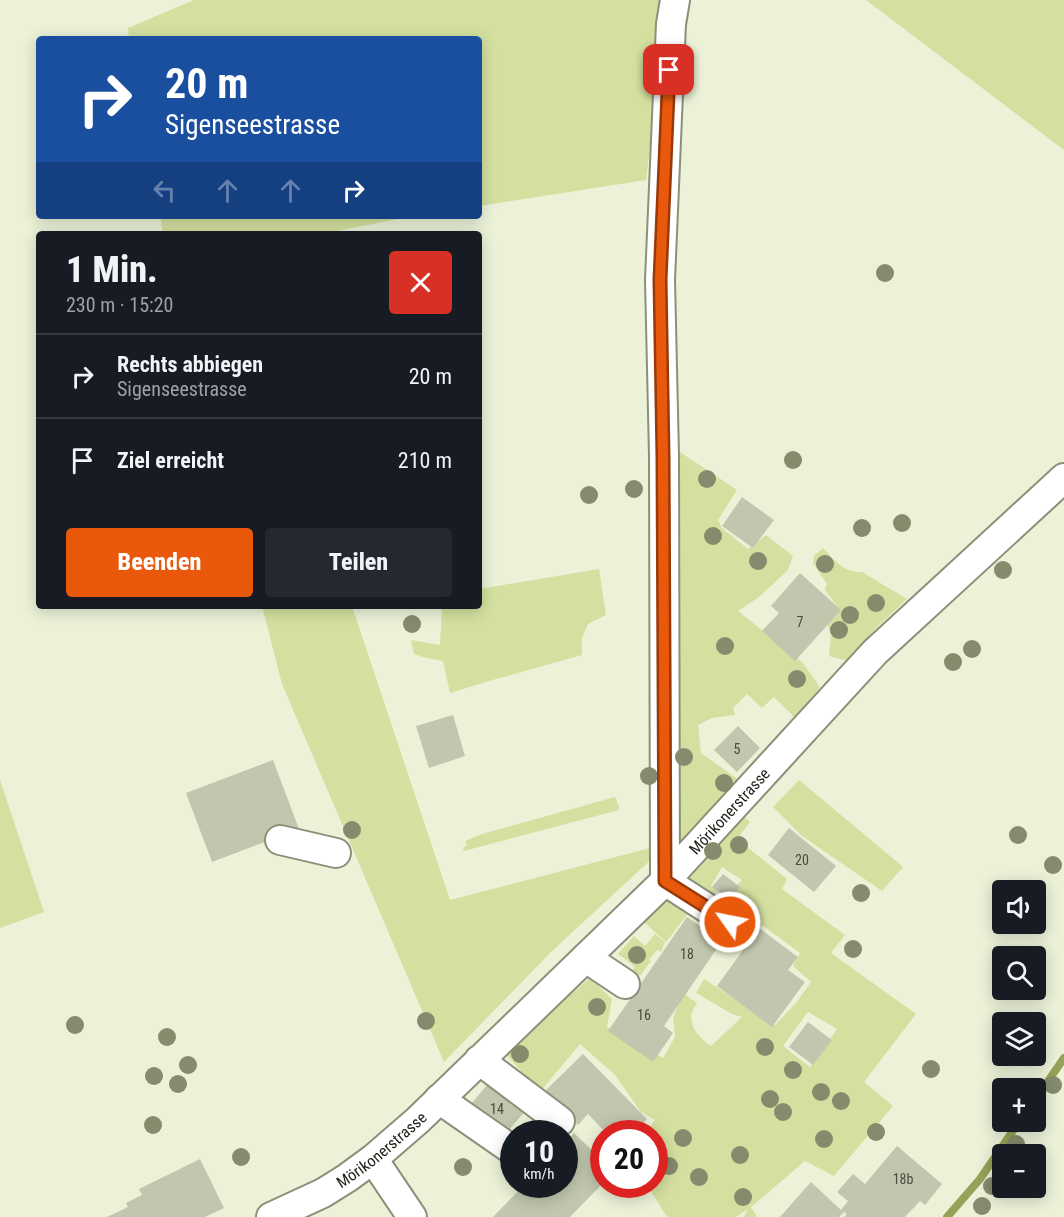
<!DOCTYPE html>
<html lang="de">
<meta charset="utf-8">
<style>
body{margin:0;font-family:"Roboto Condensed",sans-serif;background:#242831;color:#f1f3f6;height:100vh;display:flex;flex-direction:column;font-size:22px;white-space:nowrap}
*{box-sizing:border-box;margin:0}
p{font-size:20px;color:#9ea1a6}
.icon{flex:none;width:33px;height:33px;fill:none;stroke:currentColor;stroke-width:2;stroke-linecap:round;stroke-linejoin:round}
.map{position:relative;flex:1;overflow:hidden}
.panel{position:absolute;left:36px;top:231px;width:446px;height:378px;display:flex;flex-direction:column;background:#171b24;border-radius:6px;box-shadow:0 3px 15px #0003}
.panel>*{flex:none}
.guide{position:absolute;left:36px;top:36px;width:446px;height:183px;border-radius:6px;box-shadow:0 3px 15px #0003;background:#1a4fa0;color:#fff;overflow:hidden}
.buttons{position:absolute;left:992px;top:880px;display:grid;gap:12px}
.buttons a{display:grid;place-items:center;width:54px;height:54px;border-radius:6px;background:#171b24;box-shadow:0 3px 15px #0003;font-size:30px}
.speed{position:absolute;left:500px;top:1120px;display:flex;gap:12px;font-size:30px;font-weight:700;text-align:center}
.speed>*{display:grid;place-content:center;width:78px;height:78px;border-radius:50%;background:#171b24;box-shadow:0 3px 15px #0003;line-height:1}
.speed small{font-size:15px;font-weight:400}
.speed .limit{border:9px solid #d22;background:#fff;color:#111}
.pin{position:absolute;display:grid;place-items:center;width:51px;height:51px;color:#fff;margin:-26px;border-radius:12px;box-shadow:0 3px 9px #0006}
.me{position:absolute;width:66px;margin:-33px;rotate:303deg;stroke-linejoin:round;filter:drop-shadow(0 0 4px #0008)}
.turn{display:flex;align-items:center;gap:21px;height:126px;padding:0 30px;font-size:27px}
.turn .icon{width:78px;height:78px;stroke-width:2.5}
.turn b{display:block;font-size:42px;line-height:51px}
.lanes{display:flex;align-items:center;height:57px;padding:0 30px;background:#0003;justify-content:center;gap:30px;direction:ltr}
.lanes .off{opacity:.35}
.round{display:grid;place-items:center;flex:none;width:63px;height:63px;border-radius:6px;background:#242831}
.headline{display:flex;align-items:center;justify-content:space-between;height:102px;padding:0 30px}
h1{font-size:36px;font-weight:800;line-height:45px}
.primary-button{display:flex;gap:12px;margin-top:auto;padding:12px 30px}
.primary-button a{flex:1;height:69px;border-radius:6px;background:#ea580c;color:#fff;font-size:24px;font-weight:800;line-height:69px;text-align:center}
.primary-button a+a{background:#242831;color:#f1f3f6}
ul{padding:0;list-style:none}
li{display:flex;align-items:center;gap:18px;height:84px;padding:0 30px;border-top:2px solid #363941}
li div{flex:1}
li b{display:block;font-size:22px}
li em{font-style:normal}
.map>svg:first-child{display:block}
</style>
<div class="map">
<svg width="1064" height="1217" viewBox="0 0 1064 1217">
<rect width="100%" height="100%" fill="#ecf2d8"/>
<g fill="#d4e0a0" fill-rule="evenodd">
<path d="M 194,0 L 668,0 L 646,180 L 479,206 L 478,39 L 129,39 L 128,28 Z"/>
<path d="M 866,0 L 1064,0 L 1064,150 Z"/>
<path d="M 160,216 L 413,216 L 322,234 L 163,234 Z"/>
<path d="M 668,444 L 737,490 L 718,520 L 722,528 L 748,549 L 766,535 L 793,556 L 788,570 L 759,597 L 738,611 L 803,663 L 820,687 L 795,718 L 774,697 L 762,708 L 747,694 L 733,708 L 735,715 L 712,718 L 698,725 L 701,753 L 739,780 L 678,847 Z"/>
<path d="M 823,548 C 834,560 844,573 862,572 L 907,599 L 875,629 L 848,661 L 829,656 L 831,636 L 827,622 L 837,606 L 825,590 L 827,584 L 813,563 L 814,556 Z"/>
<path d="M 599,569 L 606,615 L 588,624 L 582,638 L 582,655 L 489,681 L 450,693 L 443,661 L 422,657 L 414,654 L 411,640 L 440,645 L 442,606 L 478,606 L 479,589 Z"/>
<path d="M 262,606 L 352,606 L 450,900 L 669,843 L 551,952 L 444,1062 L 282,684 Z"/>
<path d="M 0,780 L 44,912 L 0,928 Z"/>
<path d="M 799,780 L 903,867 L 882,891 L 802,836 L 773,807 Z"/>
<path d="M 615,797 L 619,806 L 619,810 L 464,851 L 463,848 L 467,845 L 465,841 L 482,834 Z"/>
<path d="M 739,812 L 750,822 L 737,839 L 787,879 L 782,889 L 845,935 L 831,953 L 916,1014 L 864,1082 L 893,1106 L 834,1176 L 805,1161 L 751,1207 L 757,1217 L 744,1217 L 748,1209 L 736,1217 L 667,1217 L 647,1185 L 654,1185 L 654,1134 L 645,1134 L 655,1120 L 641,1112 L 615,1075 L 580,1044 L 540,1092 L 504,1052 L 590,978 L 612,999 L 607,1027 L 663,1058 L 675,1037 L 673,1018 L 683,993 L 697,1003 C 696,1006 693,1009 692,1012 C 688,1026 700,1039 711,1046 L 742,1017 L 732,1014 L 696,993 L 704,979 L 775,1025 L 796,1003 L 811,982 L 793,966 L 800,953 L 762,925 L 758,929 L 738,914 L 739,907 L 727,897 L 742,880 L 722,867 L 711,886 L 717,890 L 710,898 L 682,876 ZM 808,1012 L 837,1029 L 810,1067 L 783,1046 Z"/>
<path d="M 669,895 L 690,911 L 666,942 L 643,921 Z"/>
<path d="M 655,934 L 665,942 L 661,952 L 657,950 L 649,960 L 651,961 L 640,976 L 632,971 L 635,967 L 618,954 L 634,936 L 645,946 Z"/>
</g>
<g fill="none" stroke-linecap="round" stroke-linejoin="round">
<g stroke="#95a257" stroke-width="8">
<path d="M 1035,1100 L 1064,1058"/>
<path d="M 947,1217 L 980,1179 L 1019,1122"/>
</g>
</g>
<g fill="#c1c7ae">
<path d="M 742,497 L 774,520 L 753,548 L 722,526 Z"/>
<path d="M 800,573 L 841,610 L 795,661 L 762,631 L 779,613 L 771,606 Z"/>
<path d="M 453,715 L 465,756 L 429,768 L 416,726 Z"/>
<path d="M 738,726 L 760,748 L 737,772 L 714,750 Z"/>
<path d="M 273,760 L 299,829 L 212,862 L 186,793 Z"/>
<path d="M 789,828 L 836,866 L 814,892 L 768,855 Z"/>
<path d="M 723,874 L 740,887 L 730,900 L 712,887 Z"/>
<path d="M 687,917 L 722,941 L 664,1026 L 673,1033 L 653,1062 L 608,1031 Z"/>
<path d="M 759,928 L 798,957 L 788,970 L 805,982 L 772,1027 L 717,986 Z"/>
<path d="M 808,1022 L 832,1040 L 813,1065 L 789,1047 Z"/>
<path d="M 583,1054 L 647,1119 L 632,1134 L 607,1134 L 588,1114 L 578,1125 L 545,1091 Z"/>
<path d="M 493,1078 L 528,1108 L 500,1140 L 466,1110 Z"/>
<path d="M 574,1133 L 603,1161 L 603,1183 L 570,1217 L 493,1217 L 524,1185 L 564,1185 L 564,1144 Z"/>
<path d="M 897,1146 L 942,1184 L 925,1205 L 920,1201 L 905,1217 L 844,1217 L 847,1214 L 844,1212 L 839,1217 L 780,1217 L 811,1182 L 841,1210 L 848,1201 L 837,1192 L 853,1174 L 865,1184 Z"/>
<path d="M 200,1159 L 224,1208 L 205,1217 L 107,1217 L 128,1207 L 126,1203 L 142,1195 L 139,1189 Z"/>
</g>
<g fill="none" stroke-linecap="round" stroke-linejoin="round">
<defs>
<g id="minor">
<path d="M 280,840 L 336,853"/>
<path d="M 665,881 L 664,456 L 660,280 L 671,24 L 675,0"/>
<path d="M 665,881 L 730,923"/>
<path d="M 586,958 L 625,984"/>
<path d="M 479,1060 L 560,1121"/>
<path d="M 439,1099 L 508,1147"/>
<path d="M 373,1159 L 412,1217"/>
<path id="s1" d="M 271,1217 L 323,1193 L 347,1178 L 373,1159 L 418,1120 L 665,881 L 875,652 L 1064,478"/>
</g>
</defs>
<use href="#minor" stroke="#8b9079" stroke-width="32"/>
<use href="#minor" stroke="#fff" stroke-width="28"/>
</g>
<g fill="#858b6d">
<circle cx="885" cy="273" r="9"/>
<circle cx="793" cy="460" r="9"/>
<circle cx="707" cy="479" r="9"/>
<circle cx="634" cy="489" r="9"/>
<circle cx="589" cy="495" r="9"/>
<circle cx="902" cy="523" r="9"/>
<circle cx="862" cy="528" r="9"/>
<circle cx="713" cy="536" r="9"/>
<circle cx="758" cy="561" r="9"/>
<circle cx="825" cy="564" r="9"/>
<circle cx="1003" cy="570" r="9"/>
<circle cx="876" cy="603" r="9"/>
<circle cx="850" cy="615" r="9"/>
<circle cx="412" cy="624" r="9"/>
<circle cx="839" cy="630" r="9"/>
<circle cx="725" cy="646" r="9"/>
<circle cx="972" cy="649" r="9"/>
<circle cx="953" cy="662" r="9"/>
<circle cx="797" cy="679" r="9"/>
<circle cx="684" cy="757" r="9"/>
<circle cx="649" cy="776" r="9"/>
<circle cx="724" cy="783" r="9"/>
<circle cx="352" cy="830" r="9"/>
<circle cx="1018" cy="835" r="9"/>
<circle cx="739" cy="845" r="9"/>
<circle cx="713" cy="851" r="9"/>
<circle cx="1053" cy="865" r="9"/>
<circle cx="861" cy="893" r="9"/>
<circle cx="853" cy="949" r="9"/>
<circle cx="637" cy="955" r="9"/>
<circle cx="597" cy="1007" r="9"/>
<circle cx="426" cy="1021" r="9"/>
<circle cx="75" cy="1025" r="9"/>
<circle cx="167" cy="1037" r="9"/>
<circle cx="765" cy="1047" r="9"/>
<circle cx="520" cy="1054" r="9"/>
<circle cx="188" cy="1065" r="9"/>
<circle cx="931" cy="1069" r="9"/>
<circle cx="793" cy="1070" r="9"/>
<circle cx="154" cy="1076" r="9"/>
<circle cx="178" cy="1084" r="9"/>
<circle cx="1053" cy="1085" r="9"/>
<circle cx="821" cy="1092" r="9"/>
<circle cx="770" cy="1099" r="9"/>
<circle cx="841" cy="1101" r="9"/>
<circle cx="783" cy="1112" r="9"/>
<circle cx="153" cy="1125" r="9"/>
<circle cx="876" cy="1132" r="9"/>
<circle cx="683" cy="1138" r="9"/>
<circle cx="824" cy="1139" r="9"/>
<circle cx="1016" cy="1144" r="9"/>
<circle cx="740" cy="1155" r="9"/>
<circle cx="241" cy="1157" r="9"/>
<circle cx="669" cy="1166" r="9"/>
<circle cx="463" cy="1167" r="9"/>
<circle cx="699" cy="1177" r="9"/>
<circle cx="992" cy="1186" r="9"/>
<circle cx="743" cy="1197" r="9"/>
<circle cx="982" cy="1206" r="9"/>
</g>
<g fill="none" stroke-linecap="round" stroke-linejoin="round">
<defs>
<path id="route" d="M 669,70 L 660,280 L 663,456 L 665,881 L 730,922"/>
</defs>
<use href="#route" stroke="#983908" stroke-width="15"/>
<use href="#route" stroke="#ea580c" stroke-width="10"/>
</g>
<g text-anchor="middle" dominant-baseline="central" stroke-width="6" stroke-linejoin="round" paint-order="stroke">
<g font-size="14" fill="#474a3d">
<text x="800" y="622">7</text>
<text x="737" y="749">5</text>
<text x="802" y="860">20</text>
<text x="687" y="954">18</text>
<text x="644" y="1015">16</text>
<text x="497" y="1109">14</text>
<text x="903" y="1179">18b</text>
</g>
<g font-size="16" fill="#1e2017" stroke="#ecf2d8">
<text stroke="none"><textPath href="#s1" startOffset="616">Mörikonerstrasse</textPath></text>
<text stroke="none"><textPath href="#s1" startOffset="130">Mörikonerstrasse</textPath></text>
</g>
</g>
</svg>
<div class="buttons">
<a><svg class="icon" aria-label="sound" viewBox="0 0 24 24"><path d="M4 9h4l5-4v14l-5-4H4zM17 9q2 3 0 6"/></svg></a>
<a><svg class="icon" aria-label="search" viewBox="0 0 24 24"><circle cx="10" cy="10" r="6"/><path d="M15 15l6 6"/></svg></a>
<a><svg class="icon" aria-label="layers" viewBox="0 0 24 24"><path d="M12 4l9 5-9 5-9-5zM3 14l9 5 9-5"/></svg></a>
<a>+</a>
<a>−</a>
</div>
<div class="speed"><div>10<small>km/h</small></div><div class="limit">20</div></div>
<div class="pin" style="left:669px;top:70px;background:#d93025"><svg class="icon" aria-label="arrive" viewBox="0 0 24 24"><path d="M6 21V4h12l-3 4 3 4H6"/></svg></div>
<svg class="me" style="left:730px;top:922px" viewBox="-20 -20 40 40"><circle r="17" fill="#ea580c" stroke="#fff" stroke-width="3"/><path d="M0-11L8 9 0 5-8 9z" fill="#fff"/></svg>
<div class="guide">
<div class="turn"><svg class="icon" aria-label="right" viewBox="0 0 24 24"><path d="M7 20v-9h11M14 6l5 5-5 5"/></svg><div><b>20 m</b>Sigenseestrasse</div></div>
<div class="lanes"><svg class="icon off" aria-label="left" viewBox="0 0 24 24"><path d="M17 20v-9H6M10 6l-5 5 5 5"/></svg><svg class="icon off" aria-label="ahead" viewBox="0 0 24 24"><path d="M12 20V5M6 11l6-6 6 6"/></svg><svg class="icon off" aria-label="ahead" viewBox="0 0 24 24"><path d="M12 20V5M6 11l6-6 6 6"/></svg><svg class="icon" aria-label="right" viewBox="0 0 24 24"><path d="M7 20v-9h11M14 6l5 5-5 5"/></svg></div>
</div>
<section class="panel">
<div class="headline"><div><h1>1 Min.</h1><p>230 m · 15:20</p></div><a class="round" style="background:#d93025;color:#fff"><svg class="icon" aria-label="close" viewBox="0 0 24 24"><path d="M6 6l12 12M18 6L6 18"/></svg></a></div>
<ul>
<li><svg class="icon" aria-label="right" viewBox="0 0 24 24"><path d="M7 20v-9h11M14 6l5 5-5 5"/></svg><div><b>Rechts abbiegen</b><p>Sigenseestrasse</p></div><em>20 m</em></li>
<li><svg class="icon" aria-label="arrive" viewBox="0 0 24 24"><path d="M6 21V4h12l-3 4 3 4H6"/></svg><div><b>Ziel erreicht</b></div><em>210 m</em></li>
</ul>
<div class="primary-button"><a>Beenden</a><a>Teilen</a></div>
</section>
</div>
